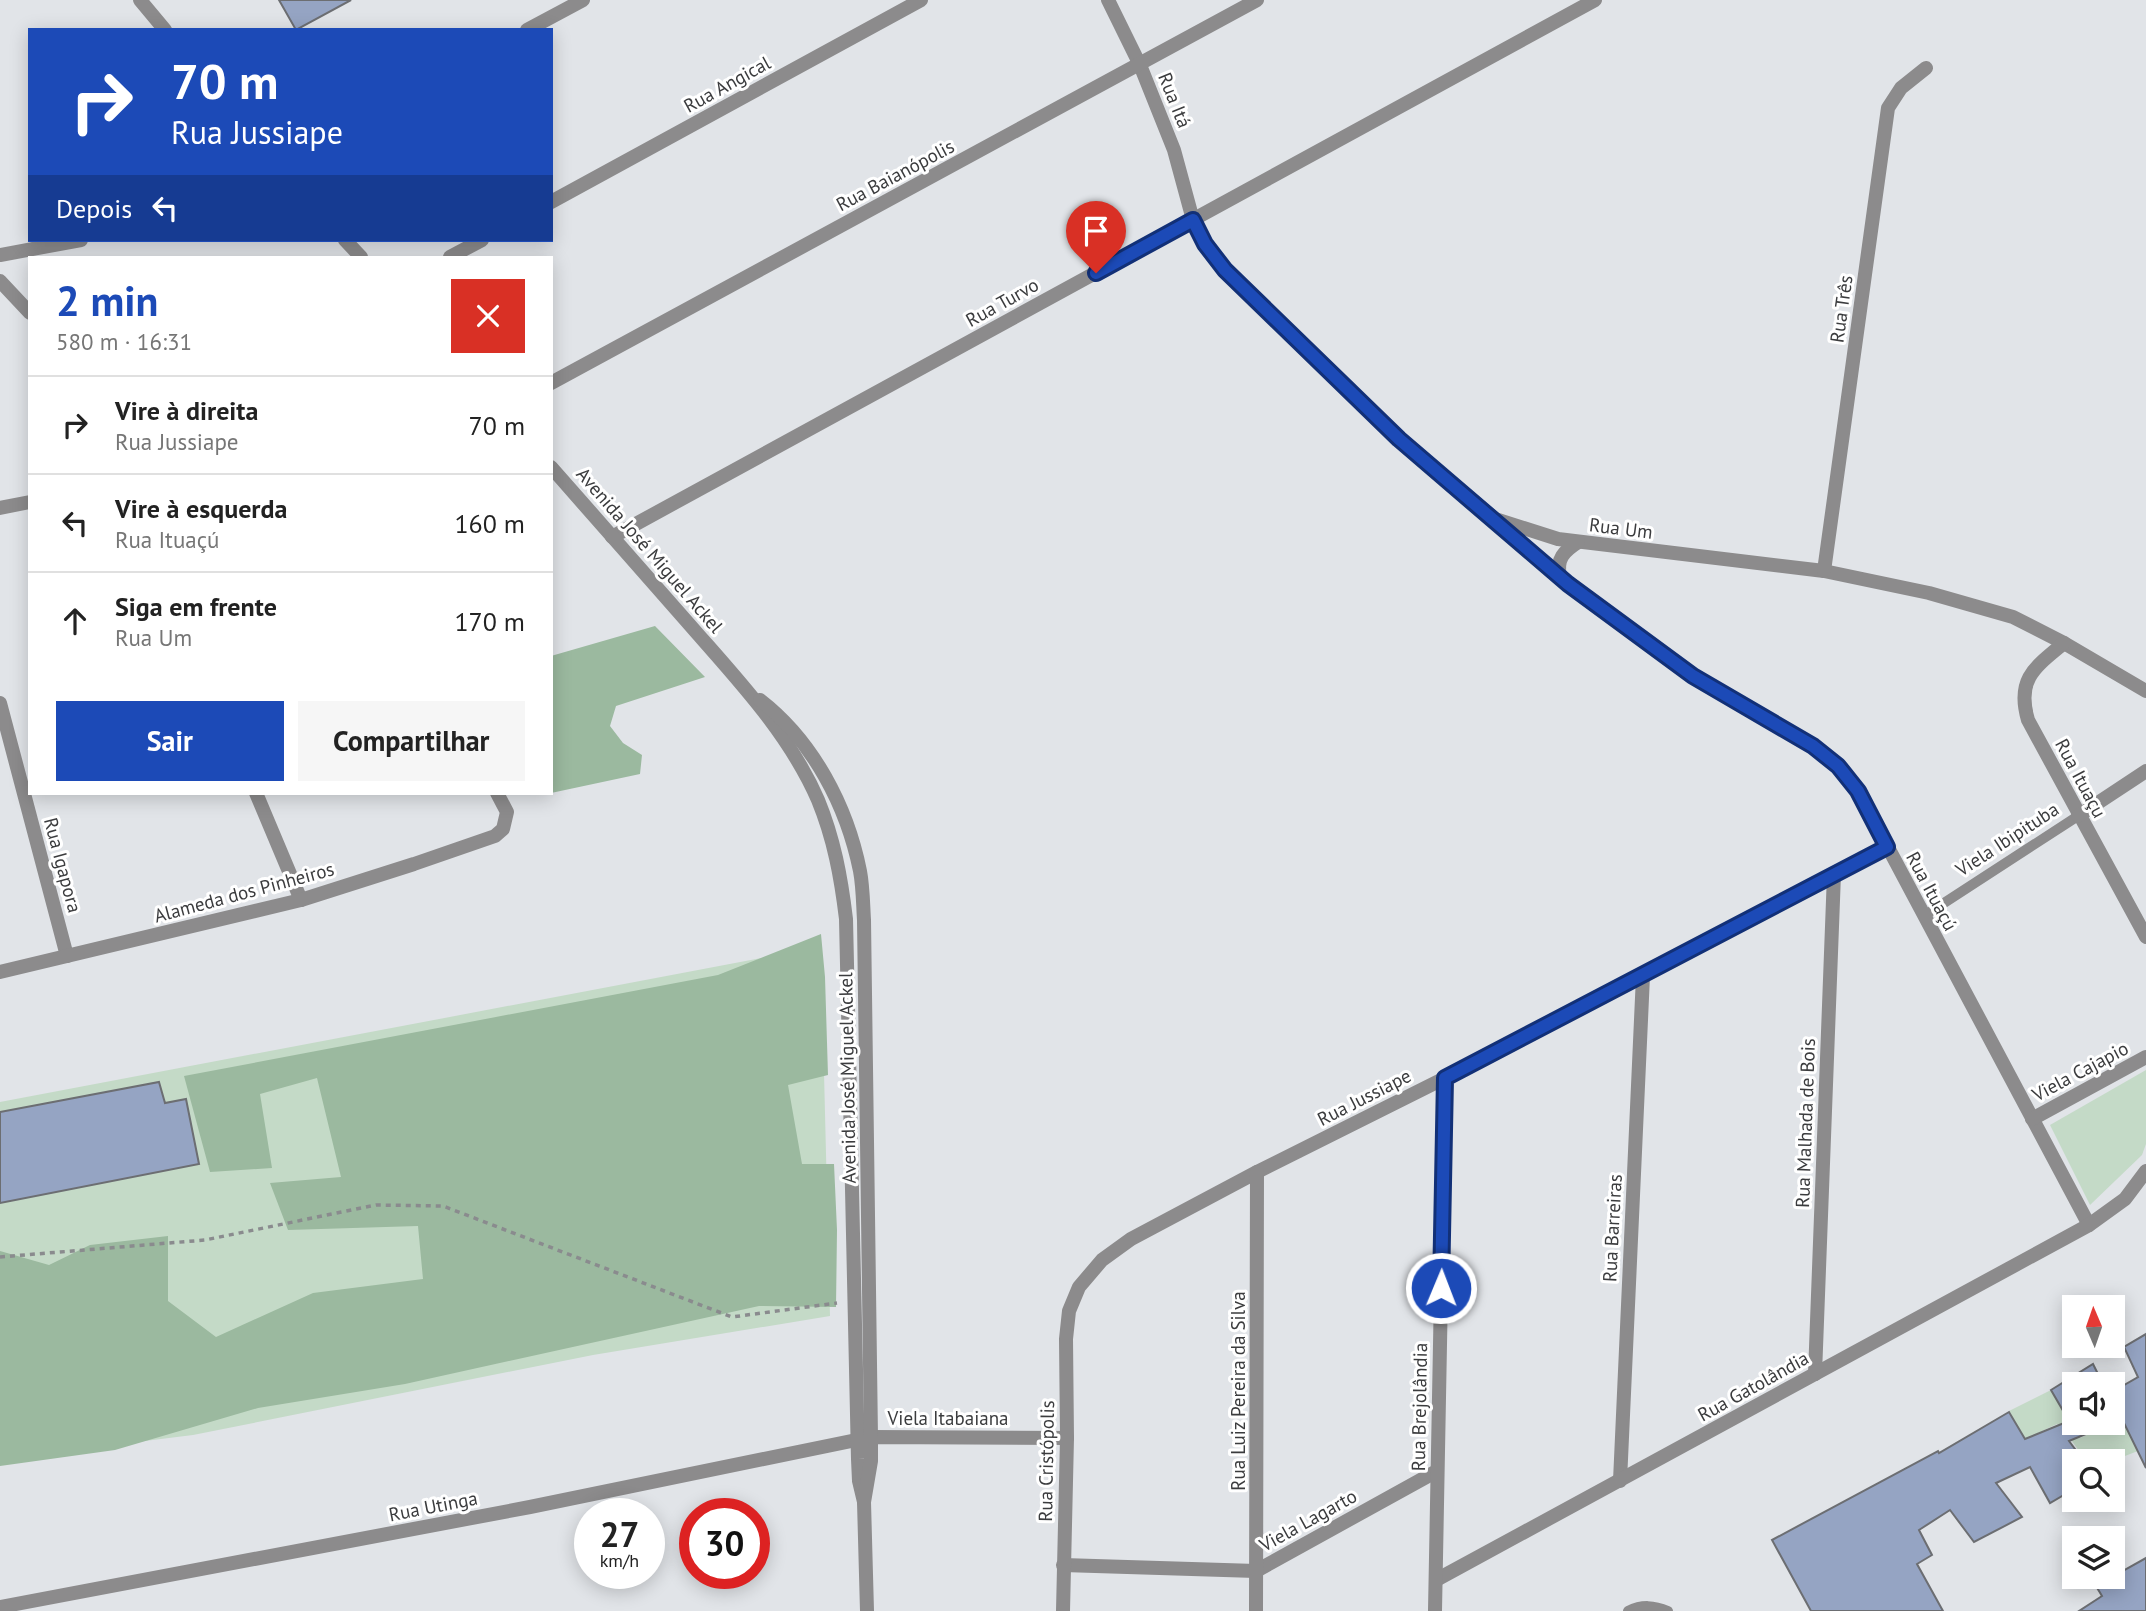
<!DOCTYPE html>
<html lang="pt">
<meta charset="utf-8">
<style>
body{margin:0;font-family:"PT Sans",sans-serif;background:#f6f6f6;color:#222;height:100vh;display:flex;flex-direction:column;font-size:26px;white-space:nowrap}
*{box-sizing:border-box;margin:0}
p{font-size:23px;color:#767676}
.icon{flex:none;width:38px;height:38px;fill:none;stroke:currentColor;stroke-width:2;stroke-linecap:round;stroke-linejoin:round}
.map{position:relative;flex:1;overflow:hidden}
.panel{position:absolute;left:28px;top:256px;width:525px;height:539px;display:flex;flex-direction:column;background:#fff;border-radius:0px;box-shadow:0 4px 18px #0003}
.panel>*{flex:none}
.hud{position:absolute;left:28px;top:28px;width:525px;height:214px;border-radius:0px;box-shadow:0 4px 18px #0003;background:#1c4ab7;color:#fff;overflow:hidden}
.needle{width:46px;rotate:358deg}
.tools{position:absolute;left:2062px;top:1295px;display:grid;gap:14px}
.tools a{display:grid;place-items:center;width:63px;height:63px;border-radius:0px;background:#fff;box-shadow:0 4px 18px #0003;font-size:35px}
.speed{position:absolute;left:574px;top:1498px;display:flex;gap:14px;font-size:35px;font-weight:700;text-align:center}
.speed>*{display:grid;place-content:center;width:91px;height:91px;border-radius:50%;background:#fff;box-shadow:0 4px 18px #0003;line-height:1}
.speed small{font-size:18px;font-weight:400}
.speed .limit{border:10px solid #d22;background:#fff;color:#111}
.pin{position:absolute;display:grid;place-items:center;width:60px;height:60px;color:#fff;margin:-72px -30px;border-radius:50% 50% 50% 0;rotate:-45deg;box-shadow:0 0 7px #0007}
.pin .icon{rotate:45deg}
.me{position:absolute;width:77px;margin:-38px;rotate:1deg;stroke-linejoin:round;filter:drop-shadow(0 0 5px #0008)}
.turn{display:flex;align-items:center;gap:24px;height:147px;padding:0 28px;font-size:32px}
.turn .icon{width:91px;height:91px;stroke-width:2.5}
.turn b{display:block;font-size:49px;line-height:60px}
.then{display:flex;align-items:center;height:66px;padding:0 28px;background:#0003;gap:14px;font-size:26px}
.round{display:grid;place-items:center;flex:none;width:74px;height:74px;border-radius:0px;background:#f6f6f6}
.summary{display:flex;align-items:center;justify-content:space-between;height:119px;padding:0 28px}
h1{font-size:42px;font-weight:800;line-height:52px;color:#1c4ab7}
.action{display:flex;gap:14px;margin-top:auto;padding:14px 28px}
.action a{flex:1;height:80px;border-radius:0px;background:#1c4ab7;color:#fff;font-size:28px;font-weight:800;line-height:80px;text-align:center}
.action a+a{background:#f6f6f6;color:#222}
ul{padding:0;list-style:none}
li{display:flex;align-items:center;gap:21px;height:98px;padding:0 28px;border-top:2px solid #e0e0e0}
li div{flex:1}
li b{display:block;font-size:26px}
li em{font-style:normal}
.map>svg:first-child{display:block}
</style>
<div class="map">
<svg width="2146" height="1611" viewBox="0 0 2146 1611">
<rect width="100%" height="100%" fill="#e1e4e8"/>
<g fill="#c4dac7">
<path d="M 799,951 L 821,951 L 830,1316 L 593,1355 L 193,1435 L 0,1459 L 0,1102 Z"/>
<path d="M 2146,1070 L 2146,1144 L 2142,1155 L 2090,1205 L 2050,1125 Z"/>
<path d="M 2051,1390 L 2080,1438 L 2122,1419 L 2138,1451 L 2112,1461 L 2086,1461 L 2072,1441 L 2057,1424 L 2025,1439 L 2009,1411 Z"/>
</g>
<g fill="#9bb99f">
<path d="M 655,626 L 705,677 L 616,706 L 610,726 L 623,743 L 642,755 L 640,774 L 551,793 L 551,656 Z"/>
<path d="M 821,934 L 825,977 L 828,1075 L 788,1085 L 802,1164 L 834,1164 L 837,1230 L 836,1307 L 759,1306 L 405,1384 L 258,1408 L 115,1450 L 0,1466 L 0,1251 L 49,1265 L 90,1245 L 168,1236 L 168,1301 L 216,1337 L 313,1293 L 423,1279 L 418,1226 L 288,1230 L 270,1183 L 341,1177 L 317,1078 L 260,1094 L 272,1168 L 210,1172 L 184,1076 L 718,975 Z"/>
</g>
<g fill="#95a4c3" stroke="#6c6e72" stroke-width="2">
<path d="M 279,0 L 351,0 L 296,30 Z"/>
<path d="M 159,1082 L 165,1103 L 186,1099 L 199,1164 L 0,1203 L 0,1112 Z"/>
<path d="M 2146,1334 L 2146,1468 L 2122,1419 L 2069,1441 L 2084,1461 L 2074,1461 L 2074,1489 L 2050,1503 L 2030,1467 L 1996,1483 L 2022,1517 L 1974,1542 L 1950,1510 L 1919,1530 L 1932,1555 L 1917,1564 L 1943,1611 L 1811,1611 L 1772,1540 L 1938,1451 L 1939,1453 L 2009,1412 L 2025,1439 L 2069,1421 L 2051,1390 L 2093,1364 L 2103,1384 L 2074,1384 L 2074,1423 L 2112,1423 L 2112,1392 L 2138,1377 L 2124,1347 Z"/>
<path d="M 2146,1558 L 2146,1611 L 2079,1611 L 2102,1596 L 2096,1586 Z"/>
</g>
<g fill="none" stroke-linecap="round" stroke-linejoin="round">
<path stroke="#8a8b8e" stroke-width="3.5" stroke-dasharray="5 5" stroke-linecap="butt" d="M 0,1257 L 205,1240 L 376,1205 L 443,1206 L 732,1317 L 837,1303"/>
<g stroke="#8c8b8c" stroke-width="10">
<path d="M 1924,916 L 2078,816"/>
<path d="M 1628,1611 C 1642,1604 1654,1605 1668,1611"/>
</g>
<g stroke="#8c8b8c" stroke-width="14">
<path d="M 1108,0 L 1140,65 L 1174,150 L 1193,220 L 1205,244 L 1225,270 L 1399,439 L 1495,519 L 1558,539 L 1824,571 L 1929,593 L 2013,617 L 2064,643 L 2146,691"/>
<path d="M 527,30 L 583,0"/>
<path d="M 551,202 L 921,0"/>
<path d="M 0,255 L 81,240"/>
<path d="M 450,257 L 482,240"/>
<path d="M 0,281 L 30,313"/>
<path d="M 0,508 L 30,502"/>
<path d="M 1501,524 L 1568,584 L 1693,676 L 1813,746 L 1838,766 L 1858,791 L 2089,1225"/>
<path d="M 612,537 L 1595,0"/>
<path d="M 1824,571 L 1888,108 L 1901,88 L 1926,68"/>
<path d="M 1560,576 C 1556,559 1564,551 1578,542"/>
<path d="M 2064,643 C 2035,667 2016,679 2028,720 L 2146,937"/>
<path d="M 0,703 L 67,956"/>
<path d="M 256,793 L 301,900"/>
<path d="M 2078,816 L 2146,771"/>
<path d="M 0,972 L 301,900 L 414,864 L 495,836 L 503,829 L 507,812 L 497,793"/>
<path d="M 2032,1119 L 2146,1057"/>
<path d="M 1815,1374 L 1834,874"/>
<path d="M 1620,1481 L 1643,976"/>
<path d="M 1063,1565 L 1256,1571 L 1437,1471"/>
<path d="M 1436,1580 L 2089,1225 L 2125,1199 L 2146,1171"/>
<path d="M 0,1607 L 530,1507 L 871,1437 L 1067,1438"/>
<path d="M 1063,1611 L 1067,1438 L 1066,1339 L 1069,1311 L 1079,1287 L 1102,1260 L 1131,1239 L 1257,1172 L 1445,1078 L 1887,847"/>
<path d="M 1256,1611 L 1257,1172"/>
<path d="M 1435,1611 L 1445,1078"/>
</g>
<g stroke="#8c8b8c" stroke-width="14">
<path d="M 140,0 L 165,30"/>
<path d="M 345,240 L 361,257"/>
<path d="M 551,383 L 1257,0"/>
<path d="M 551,467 C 597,519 643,572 689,624 C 736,678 789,733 818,800 C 834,839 841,877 846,919 L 858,1459 L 859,1481 L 864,1502"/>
<path d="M 760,700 C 813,741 847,806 860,871 C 863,887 863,904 864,920 L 871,1437 L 871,1461 L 864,1502 L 867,1611"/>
</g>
</g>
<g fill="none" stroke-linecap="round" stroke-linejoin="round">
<defs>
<path id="route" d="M 1096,273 L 1193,220 L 1205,244 L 1225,270 L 1399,439 L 1568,584 L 1693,676 L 1813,746 L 1838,766 L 1858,791 L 1887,847 L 1445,1078 L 1441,1288"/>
</defs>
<use href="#route" stroke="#123077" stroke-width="18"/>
<use href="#route" stroke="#1c4ab7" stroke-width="12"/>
</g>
<g text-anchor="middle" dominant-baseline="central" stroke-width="6" stroke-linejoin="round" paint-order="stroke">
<g font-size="19" fill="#3b3c3e" stroke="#fff">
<text transform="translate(727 84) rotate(-29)">Rua Angical</text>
<text transform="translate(1175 100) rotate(68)">Rua Itá</text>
<text transform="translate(895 175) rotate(-28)">Rua Baianópolis</text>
<text transform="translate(1002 302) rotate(-29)">Rua Turvo</text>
<text transform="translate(1841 309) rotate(-82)">Rua Três</text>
<text transform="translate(1621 528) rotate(7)">Rua Um</text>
<text transform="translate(650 550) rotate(49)">Avenida José Miguel Ackel</text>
<text transform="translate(2081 778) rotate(62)">Rua Ituaçu</text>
<text transform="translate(2007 839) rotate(-33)">Viela Ibipituba</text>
<text transform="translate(63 865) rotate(75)">Rua Igapora</text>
<text transform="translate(1932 891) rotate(62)">Rua Ituaçú</text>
<text transform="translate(244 892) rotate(-15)">Alameda dos Pinheiros</text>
<text transform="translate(2080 1071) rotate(-28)">Viela Cajapio</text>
<text transform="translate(847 1078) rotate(-91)">Avenida José Miguel Ackel</text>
<text transform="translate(1364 1097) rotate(-27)">Rua Jussiape</text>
<text transform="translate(1805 1123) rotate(-88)">Rua Malhada de Bois</text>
<text transform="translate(1612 1228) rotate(-87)">Rua Barreiras</text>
<text transform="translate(1753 1386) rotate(-29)">Rua Gatolândia</text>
<text transform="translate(1238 1391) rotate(-90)">Rua Luiz Pereira da Silva</text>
<text transform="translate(1419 1407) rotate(-89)">Rua Brejolândia</text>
<text x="948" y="1418">Viela Itabaiana</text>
<text transform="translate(1046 1461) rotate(-89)">Rua Cristópolis</text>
<text transform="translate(433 1506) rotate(-11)">Rua Utinga</text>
<text transform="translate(1308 1520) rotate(-29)">Viela Lagarto</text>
</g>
</g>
</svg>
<div class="tools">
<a><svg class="needle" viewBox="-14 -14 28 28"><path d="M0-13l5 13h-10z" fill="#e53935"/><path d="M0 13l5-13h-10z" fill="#767676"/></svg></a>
<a><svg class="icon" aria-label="sound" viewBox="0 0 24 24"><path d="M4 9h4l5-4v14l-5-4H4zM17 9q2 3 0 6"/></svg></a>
<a><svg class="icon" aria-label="search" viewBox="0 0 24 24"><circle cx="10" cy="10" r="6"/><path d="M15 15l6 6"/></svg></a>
<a><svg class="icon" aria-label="layers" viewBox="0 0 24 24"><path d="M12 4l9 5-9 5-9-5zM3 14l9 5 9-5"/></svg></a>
</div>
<div class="speed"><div>27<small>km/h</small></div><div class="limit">30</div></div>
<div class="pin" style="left:1096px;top:273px;background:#d93025"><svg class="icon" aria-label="arrive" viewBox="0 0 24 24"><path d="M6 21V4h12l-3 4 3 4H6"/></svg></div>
<svg class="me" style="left:1441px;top:1288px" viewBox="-20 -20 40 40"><circle r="17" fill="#1c4ab7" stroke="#fff" stroke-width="3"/><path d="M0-11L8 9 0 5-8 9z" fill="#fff"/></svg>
<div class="hud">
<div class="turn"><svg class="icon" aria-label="right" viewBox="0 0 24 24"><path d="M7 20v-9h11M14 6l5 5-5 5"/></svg><div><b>70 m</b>Rua Jussiape</div></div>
<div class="then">Depois<svg class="icon" aria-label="left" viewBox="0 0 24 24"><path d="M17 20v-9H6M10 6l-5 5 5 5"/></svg></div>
</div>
<section class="panel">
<div class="summary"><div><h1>2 min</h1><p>580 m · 16:31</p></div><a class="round" style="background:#d93025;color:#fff"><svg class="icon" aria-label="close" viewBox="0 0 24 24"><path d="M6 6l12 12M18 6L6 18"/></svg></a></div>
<ul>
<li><svg class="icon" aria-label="right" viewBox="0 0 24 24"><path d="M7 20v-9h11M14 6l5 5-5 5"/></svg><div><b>Vire à direita</b><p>Rua Jussiape</p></div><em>70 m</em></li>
<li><svg class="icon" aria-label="left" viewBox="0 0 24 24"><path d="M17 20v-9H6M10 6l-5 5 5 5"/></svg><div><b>Vire à esquerda</b><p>Rua Ituaçú</p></div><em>160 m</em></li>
<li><svg class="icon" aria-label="ahead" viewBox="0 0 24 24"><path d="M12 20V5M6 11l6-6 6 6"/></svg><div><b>Siga em frente</b><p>Rua Um</p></div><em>170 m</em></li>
</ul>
<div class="action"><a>Sair</a><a>Compartilhar</a></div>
</section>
</div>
